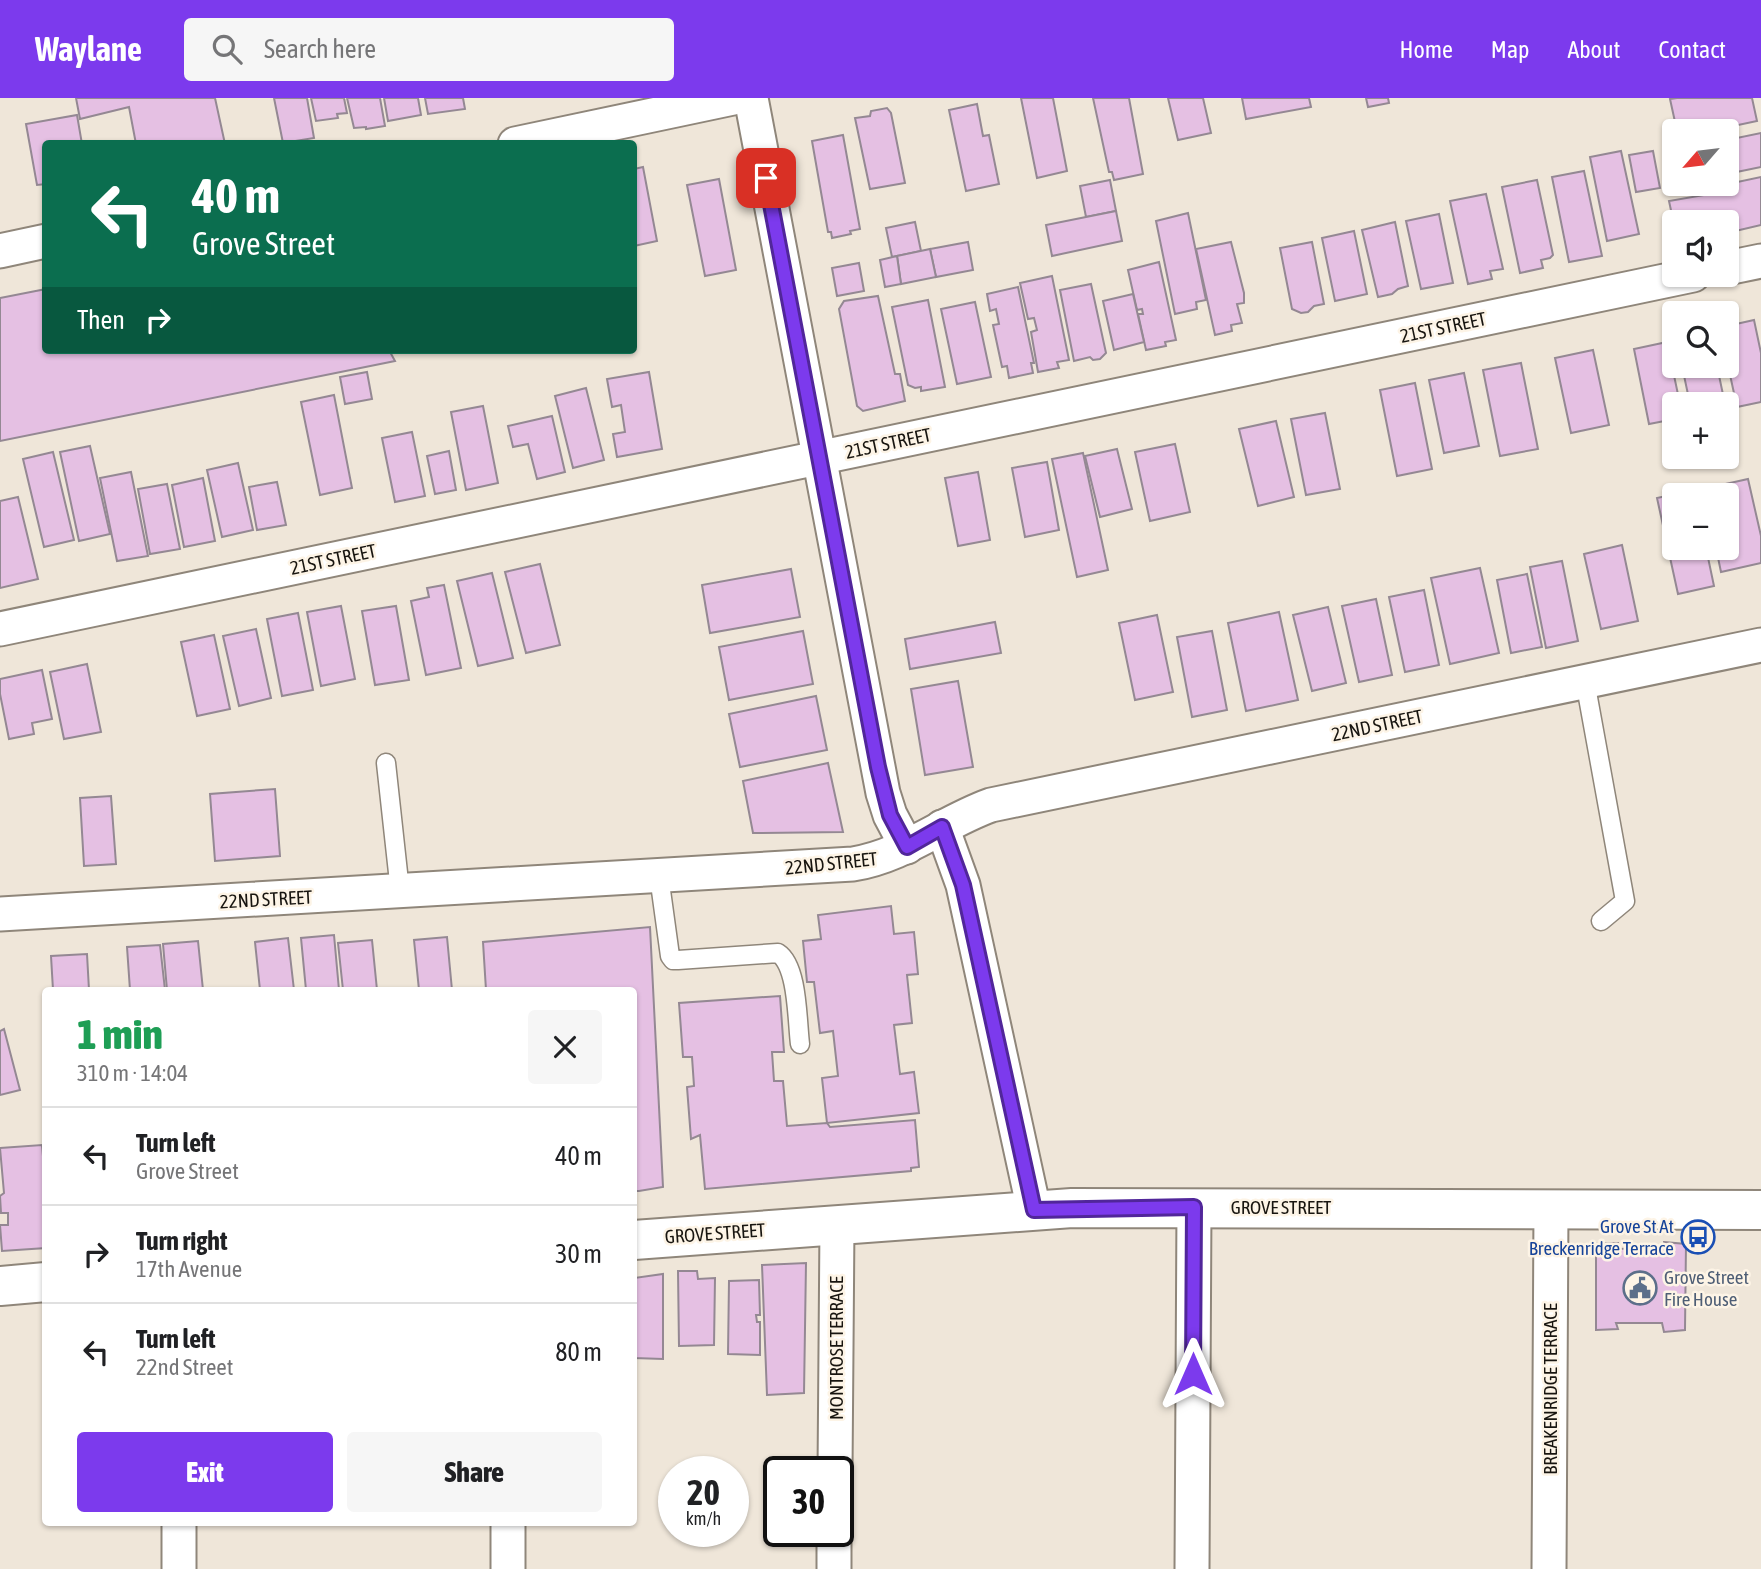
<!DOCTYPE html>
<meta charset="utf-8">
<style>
body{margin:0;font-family:"Asap Condensed",sans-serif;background:#f6f6f6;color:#202124;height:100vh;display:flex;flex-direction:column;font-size:26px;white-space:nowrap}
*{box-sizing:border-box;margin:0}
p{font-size:23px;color:#757577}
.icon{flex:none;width:38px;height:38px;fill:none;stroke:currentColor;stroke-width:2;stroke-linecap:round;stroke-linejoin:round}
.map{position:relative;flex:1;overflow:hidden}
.details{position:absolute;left:42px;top:889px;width:595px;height:539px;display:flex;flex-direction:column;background:#fff;border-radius:7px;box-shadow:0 2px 5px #0004}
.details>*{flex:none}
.guide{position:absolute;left:42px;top:42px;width:595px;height:214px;border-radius:7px;box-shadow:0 2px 5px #0004;background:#0b6e4f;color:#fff;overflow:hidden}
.needle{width:46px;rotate:242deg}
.buttons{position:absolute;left:1662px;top:21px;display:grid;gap:14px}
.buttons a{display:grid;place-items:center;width:77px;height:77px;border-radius:7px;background:#fff;box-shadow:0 2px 5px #0004;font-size:35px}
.speed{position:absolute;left:658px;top:1358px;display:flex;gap:14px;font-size:35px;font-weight:700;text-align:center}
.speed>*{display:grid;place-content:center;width:91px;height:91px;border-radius:50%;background:#fff;box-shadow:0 2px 5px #0004;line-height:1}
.speed small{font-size:18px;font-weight:400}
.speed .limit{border:4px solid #111;border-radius:10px;background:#fff;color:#111}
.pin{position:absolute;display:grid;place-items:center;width:60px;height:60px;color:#fff;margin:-30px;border-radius:14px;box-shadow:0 4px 10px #0006}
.me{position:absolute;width:77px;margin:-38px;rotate:0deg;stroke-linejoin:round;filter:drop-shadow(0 0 5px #0008)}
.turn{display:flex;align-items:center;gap:24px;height:147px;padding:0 35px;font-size:32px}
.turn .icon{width:91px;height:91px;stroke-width:2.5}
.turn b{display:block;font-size:49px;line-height:60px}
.then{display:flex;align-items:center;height:66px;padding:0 35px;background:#0003;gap:14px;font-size:26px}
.round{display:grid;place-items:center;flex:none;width:74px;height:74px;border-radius:7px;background:#f6f6f6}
.overview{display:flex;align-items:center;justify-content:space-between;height:119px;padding:0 35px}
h1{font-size:42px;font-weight:800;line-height:52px;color:#1e9e55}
.cta{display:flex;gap:14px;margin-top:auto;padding:14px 35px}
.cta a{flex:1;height:80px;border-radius:7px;background:#7c3aed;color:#fff;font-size:28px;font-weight:800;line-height:80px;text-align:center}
.cta a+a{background:#f6f6f6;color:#202124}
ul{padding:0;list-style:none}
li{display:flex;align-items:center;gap:21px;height:98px;padding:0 35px;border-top:2px solid #e0e0e0}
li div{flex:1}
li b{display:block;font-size:26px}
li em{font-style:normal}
header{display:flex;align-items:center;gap:42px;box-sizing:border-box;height:98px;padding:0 35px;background:#7c3aed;color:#fff}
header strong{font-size:33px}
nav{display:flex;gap:38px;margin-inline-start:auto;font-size:24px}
.search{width:490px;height:63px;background:#f6f6f6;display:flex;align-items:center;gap:18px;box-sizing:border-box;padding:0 24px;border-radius:7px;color:#757577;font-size:26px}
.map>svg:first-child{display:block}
</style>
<header>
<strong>Waylane</strong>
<div class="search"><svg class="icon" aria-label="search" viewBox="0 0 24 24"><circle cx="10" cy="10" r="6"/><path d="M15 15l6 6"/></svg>Search here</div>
<nav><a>Home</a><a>Map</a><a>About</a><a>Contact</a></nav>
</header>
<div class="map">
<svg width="1761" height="1471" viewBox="0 0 1761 1471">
<rect width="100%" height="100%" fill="#efe6d9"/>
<g fill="#e5c0e3" stroke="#948893" stroke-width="2">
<path d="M 76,0 L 215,0 L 225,46 L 136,46 L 129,9 L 80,21 Z"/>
<path d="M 274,0 L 307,0 L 314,40 L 283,45 Z"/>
<path d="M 311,0 L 344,0 L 347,15 L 337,16 L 338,20 L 316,23 Z"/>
<path d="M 347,0 L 380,0 L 385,28 L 366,31 L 366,29 L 354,30 Z"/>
<path d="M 384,0 L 418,0 L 421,17 L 388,23 Z"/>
<path d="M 425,0 L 463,0 L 465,11 L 428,16 Z"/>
<path d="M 1021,0 L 1053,0 L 1067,73 L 1037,80 Z"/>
<path d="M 1093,0 L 1129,0 L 1143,76 L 1114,82 L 1112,74 L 1109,74 Z"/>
<path d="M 1168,0 L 1203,0 L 1211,35 L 1178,42 Z"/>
<path d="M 1242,0 L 1309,0 L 1311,9 L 1246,21 Z"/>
<path d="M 1366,0 L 1388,0 L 1389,5 L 1368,9 Z"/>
<path d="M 1677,0 L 1752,0 L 1757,23 L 1710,33 L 1677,33 L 1670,1 Z"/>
<path d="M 977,6 L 983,38 L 989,37 L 999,86 L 966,93 L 949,12 Z"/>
<path d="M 887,10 L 891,15 L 905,85 L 870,91 L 855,20 L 870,18 L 871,13 Z"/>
<path d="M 77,17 L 82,46 L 46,46 L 46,86 L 37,87 L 26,26 Z"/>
<path d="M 1761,35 L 1761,69 L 1727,76 L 1727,42 Z"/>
<path d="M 843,37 L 860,131 L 850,133 L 851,136 L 832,140 L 831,134 L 828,134 L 812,43 Z"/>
<path d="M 1621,53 L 1639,136 L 1607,143 L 1590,59 Z"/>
<path d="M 1653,53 L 1660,90 L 1636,94 L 1629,57 Z"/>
<path d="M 643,69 L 657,143 L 634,148 L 634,71 Z"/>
<path d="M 1584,73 L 1602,158 L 1569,164 L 1552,79 Z"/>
<path d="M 1761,79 L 1761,127 L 1727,135 L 1727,124 L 1675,124 L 1675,131 L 1669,103 L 1710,96 L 1709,90 Z"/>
<path d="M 719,81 L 736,172 L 705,178 L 687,87 Z"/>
<path d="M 1110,82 L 1116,113 L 1086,119 L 1080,88 Z"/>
<path d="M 1537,82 L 1553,157 L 1550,160 L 1541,162 L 1543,170 L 1520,175 L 1502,89 Z"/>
<path d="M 1486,96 L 1503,171 L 1490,173 L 1492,181 L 1468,186 L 1450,103 Z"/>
<path d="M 1116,113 L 1122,143 L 1052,158 L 1046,127 Z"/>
<path d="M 1188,115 L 1206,202 L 1196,204 L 1197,211 L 1175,216 L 1156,123 Z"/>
<path d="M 1439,116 L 1453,185 L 1421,191 L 1406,123 Z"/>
<path d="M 915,124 L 921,153 L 892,159 L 886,130 Z"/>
<path d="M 1395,124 L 1408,188 L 1398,191 L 1392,196 L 1378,199 L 1362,132 Z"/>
<path d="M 1354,133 L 1367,196 L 1335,203 L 1322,140 Z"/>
<path d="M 968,144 L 973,172 L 936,179 L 930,151 Z"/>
<path d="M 1231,144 L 1244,195 L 1244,205 L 1237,206 L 1242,225 L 1231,227 L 1232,233 L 1215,237 L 1196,151 Z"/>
<path d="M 1312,144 L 1324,206 L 1314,208 L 1308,214 L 1301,215 L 1292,211 L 1280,150 Z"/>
<path d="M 930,151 L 936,179 L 901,186 L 897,158 Z"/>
<path d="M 897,158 L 901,186 L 885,189 L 880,162 Z"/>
<path d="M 1159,164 L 1176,242 L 1165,244 L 1166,248 L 1146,252 L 1138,216 L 1143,216 L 1142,211 L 1137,212 L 1128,172 Z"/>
<path d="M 859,165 L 864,193 L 837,198 L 832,170 Z"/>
<path d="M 1052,178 L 1069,262 L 1057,264 L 1059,270 L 1038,274 L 1031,234 L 1037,232 L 1034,220 L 1028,221 L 1020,185 Z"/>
<path d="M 1091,186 L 1106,255 L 1100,261 L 1093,262 L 1090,259 L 1074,263 L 1060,192 Z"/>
<path d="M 1018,189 L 1034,265 L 1031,265 L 1033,275 L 1009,280 L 1007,268 L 1002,269 L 993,227 L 999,226 L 996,211 L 990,213 L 987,196 Z"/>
<path d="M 46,191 L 46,252 L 389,252 L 395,263 L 0,343 L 0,200 Z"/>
<path d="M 1133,196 L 1144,244 L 1114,252 L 1103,203 Z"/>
<path d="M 878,198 L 895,276 L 900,276 L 905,303 L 863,313 L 857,308 L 839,211 L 844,203 Z"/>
<path d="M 928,202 L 945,289 L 921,293 L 921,289 L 915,290 L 908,287 L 892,209 Z"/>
<path d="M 975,204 L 991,279 L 957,286 L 941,211 Z"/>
<path d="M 1754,222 L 1761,255 L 1761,304 L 1737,309 L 1727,263 L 1727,228 Z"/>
<path d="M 1667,244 L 1680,306 L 1675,306 L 1675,321 L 1649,326 L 1634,251 Z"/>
<path d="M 1593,252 L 1609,327 L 1571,335 L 1555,260 Z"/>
<path d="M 1521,265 L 1538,351 L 1500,358 L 1483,272 Z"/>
<path d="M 1682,268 L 1717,268 L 1725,306 L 1690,306 Z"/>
<path d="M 367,274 L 372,301 L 345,306 L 340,279 Z"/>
<path d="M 649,274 L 662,351 L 617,359 L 613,336 L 625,334 L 621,307 L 612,309 L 607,281 Z"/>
<path d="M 1464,275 L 1479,348 L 1444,355 L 1429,282 Z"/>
<path d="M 1415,285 L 1432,371 L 1397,378 L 1380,292 Z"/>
<path d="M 586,290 L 604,362 L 573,370 L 555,298 Z"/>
<path d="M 334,297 L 352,390 L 320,397 L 301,304 Z"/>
<path d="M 483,308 L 498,385 L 466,392 L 451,314 Z"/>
<path d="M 1325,315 L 1340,391 L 1306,397 L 1291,321 Z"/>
<path d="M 552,318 L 565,374 L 537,381 L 528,346 L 513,349 L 508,328 Z"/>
<path d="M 1276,323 L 1294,399 L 1258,408 L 1239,331 Z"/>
<path d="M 412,334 L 425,398 L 395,404 L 382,340 Z"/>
<path d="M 1175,346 L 1190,414 L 1150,423 L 1135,354 Z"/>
<path d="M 90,348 L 110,436 L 79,443 L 60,354 Z"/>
<path d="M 1117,351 L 1132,411 L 1100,419 L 1085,358 Z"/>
<path d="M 449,353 L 456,392 L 435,396 L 427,358 Z"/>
<path d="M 53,354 L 74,442 L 44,449 L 23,361 Z"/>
<path d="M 1083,355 L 1108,472 L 1077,479 L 1052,361 Z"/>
<path d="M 1047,364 L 1059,432 L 1025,439 L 1012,370 Z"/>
<path d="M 238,365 L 253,432 L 222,439 L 207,372 Z"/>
<path d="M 131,374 L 148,458 L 117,463 L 100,380 Z"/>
<path d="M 978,374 L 990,442 L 958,448 L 945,380 Z"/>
<path d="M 203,380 L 215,443 L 184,449 L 172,387 Z"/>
<path d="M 1748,381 L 1761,438 L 1761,465 L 1721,474 L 1716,450 L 1727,450 L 1727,397 L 1704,397 L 1703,391 Z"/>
<path d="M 277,384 L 286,427 L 257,432 L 249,389 Z"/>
<path d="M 167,386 L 180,451 L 150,456 L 138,391 Z"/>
<path d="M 1694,392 L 1695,397 L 1675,397 L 1675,450 L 1706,450 L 1714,488 L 1678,496 L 1657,400 Z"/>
<path d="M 18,399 L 38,481 L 0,490 L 0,403 Z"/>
<path d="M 1622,447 L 1638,523 L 1601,531 L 1584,456 Z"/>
<path d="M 1562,463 L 1578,543 L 1546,550 L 1530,469 Z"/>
<path d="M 540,466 L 560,547 L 526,555 L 505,474 Z"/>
<path d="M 1480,470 L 1499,555 L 1450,566 L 1431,480 Z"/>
<path d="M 791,471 L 800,519 L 710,535 L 702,487 Z"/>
<path d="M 492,475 L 513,560 L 478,568 L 457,483 Z"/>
<path d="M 1527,476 L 1542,549 L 1511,555 L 1497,482 Z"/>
<path d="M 444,487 L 461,570 L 426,577 L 411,503 L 429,499 L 427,490 Z"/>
<path d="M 1424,492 L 1439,567 L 1405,574 L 1389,499 Z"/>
<path d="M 1376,501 L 1392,577 L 1359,584 L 1342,508 Z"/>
<path d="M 341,508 L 355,581 L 321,588 L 307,514 Z"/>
<path d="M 396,508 L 409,582 L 375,587 L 362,513 Z"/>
<path d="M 1328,509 L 1346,585 L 1312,593 L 1293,517 Z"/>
<path d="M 1279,514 L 1298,602 L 1246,613 L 1228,525 Z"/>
<path d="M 298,515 L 313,592 L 282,598 L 267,521 Z"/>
<path d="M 1157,517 L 1173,594 L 1135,602 L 1119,525 Z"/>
<path d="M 995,524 L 1001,555 L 910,571 L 905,541 Z"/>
<path d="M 256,531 L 271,600 L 239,608 L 223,538 Z"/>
<path d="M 803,533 L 813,586 L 729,602 L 719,549 Z"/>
<path d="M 1212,533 L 1227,612 L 1192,619 L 1177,539 Z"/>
<path d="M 214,537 L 230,611 L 197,618 L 181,544 Z"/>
<path d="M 87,566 L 101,634 L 64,641 L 50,574 Z"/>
<path d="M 42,572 L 52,621 L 32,625 L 34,636 L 9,641 L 0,596 L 0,581 Z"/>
<path d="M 958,583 L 973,669 L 925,677 L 911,591 Z"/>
<path d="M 816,598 L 827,652 L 740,669 L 729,616 Z"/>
<path d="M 828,665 L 843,734 L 753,735 L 743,683 Z"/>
<path d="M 275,691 L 280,758 L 215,763 L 210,696 Z"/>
<path d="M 111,698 L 116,766 L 84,768 L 80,700 Z"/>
<path d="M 891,808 L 894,836 L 914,834 L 918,876 L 907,877 L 912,925 L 894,927 L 900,976 L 914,974 L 919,1015 L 827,1025 L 822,980 L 838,978 L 833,933 L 820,935 L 814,884 L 807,884 L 803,843 L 821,841 L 818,817 Z"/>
<path d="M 650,829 L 663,1089 L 639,1093 L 634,1093 L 634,892 L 486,892 L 483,844 Z"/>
<path d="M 334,837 L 339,892 L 306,892 L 301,840 Z"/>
<path d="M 447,839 L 452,892 L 419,892 L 414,842 Z"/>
<path d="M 288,840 L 294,892 L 260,892 L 255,844 Z"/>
<path d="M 372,842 L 377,892 L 343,892 L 338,845 Z"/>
<path d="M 198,843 L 203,892 L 167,892 L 163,846 Z"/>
<path d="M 160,847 L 165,892 L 130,892 L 127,849 Z"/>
<path d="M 87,856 L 89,892 L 53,892 L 51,858 Z"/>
<path d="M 780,898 L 784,954 L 772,954 L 774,983 L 783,983 L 787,1028 L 827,1025 L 830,1029 L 915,1022 L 919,1069 L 911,1070 L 911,1073 L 705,1091 L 700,1037 L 691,1041 L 687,989 L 694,988 L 692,959 L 683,959 L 679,905 Z"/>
<path d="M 4,931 L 20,992 L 0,997 L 0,933 Z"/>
<path d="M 42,1047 L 46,1092 L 46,1150 L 2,1153 L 0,1127 L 8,1127 L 8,1115 L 1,1115 L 0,1098 L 4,1095 L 0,1050 Z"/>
<path d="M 1664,1144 L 1686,1146 L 1685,1232 L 1664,1234 L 1662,1225 L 1616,1225 L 1618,1231 L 1596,1232 L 1596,1146 L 1618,1145 L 1618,1151 L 1664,1149 Z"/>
<path d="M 806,1165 L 804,1295 L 767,1297 L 762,1167 Z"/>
<path d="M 678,1173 L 697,1173 L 698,1181 L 715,1180 L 714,1247 L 679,1248 Z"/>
<path d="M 663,1176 L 663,1261 L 634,1260 L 634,1180 Z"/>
<path d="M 759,1182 L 760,1217 L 756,1217 L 757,1224 L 760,1224 L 760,1257 L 728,1256 L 729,1183 Z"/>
</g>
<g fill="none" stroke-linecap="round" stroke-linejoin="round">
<defs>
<g id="service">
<path d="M 1585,583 L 1625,803 L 1601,823"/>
<path d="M 386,665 L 400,793"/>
<path d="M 659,778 L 670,858 L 673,862 L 678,862 L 778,855 C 798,868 797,922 800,946"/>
</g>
<g id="minor">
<path d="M 751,0 L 883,695 L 890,717 L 907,749"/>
<path d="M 515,46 L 733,0"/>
<path d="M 0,153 L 46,143"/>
<path d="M 1727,170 L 1761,163"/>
<path d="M 0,531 L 1693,177"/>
<path d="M 942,729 L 963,787 L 1034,1112"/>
<path d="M 0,816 L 853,766 C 904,758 943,724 991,707 L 1761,547"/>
<path d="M 835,1374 L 837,1126"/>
<path d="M 179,1471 L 179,1424"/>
<path d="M 508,1471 L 508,1424"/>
<path d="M 834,1471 L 834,1433"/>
<path d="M 1192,1471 L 1194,1109"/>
<path d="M 1549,1471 L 1551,1111"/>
</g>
<g id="secondary">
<path d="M 634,1142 L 1072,1110 L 1761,1112"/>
<path d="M 0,1188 L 46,1184"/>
</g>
</defs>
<use href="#service" stroke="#8f867a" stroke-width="21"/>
<use href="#minor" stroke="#8f867a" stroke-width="37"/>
<use href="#secondary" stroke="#8f867a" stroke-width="42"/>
<use href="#service" stroke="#fff" stroke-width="18"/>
<use href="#minor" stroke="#fff" stroke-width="33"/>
<use href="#secondary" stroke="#fff" stroke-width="38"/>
</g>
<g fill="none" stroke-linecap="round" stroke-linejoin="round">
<defs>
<path id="route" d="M 766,80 L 878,669 L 890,717 L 907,749 L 942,729 L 963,787 L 1034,1112 L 1194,1109 L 1193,1276"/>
</defs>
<use href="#route" stroke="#51269a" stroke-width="18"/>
<use href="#route" stroke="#7c3aed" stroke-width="12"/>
</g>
<defs>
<symbol id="bus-ring" viewBox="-11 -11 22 22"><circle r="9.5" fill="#fdf4e6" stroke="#1a4fb4" stroke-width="1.5"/><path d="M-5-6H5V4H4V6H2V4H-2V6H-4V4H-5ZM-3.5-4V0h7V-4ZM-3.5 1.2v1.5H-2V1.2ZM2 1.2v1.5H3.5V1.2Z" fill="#1a4fb4"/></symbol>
<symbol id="civic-ring" viewBox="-11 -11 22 22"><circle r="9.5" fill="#fdf4e6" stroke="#5c6f8a" stroke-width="1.5"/><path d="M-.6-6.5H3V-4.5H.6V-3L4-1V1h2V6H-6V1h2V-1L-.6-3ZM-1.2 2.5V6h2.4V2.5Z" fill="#5c6f8a"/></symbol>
</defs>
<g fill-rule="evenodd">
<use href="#bus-ring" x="1679" y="1120" width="38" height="38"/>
<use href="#civic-ring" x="1621" y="1171" width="38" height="38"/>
</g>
<g text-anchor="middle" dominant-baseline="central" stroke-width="5" stroke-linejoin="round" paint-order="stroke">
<g font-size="19" fill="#181510" stroke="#fdf4e6">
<text transform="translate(1443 229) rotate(-12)">21ST STREET</text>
<text transform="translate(888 345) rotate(-12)">21ST STREET</text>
<text transform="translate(333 461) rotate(-12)">21ST STREET</text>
<text transform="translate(1377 627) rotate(-12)">22ND STREET</text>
<text transform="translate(831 765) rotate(-6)">22ND STREET</text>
<text transform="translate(266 801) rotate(-3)">22ND STREET</text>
<text x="1281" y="1109">GROVE STREET</text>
<text transform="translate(715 1135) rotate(-4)">GROVE STREET</text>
<text transform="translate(836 1250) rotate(-90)">MONTROSE TERRACE</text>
<text transform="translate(1550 1291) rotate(-90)">BREAKENRIDGE TERRACE</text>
</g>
<g font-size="19" fill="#164399" stroke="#fdf4e6" text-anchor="end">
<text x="1674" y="1128">Grove St At<tspan x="1674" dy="22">Breckenridge Terrace</tspan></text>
</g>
<g font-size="19" fill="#4e5e75" stroke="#fdf4e6" text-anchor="start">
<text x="1664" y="1179">Grove Street<tspan x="1664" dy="22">Fire House</tspan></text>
</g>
</g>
</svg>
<div class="buttons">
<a><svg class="needle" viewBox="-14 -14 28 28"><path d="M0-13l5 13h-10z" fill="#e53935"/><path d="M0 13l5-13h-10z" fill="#757577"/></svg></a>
<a><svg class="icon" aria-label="sound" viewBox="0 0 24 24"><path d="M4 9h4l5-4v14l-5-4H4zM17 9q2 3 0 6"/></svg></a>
<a><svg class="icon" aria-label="search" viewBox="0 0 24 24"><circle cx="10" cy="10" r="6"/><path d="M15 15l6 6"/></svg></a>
<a>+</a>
<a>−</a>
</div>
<div class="speed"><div>20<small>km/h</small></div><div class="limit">30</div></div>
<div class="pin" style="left:766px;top:80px;background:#d93025"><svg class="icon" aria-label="arrive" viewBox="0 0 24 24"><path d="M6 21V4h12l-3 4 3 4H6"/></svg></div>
<svg class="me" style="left:1193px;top:1276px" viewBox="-20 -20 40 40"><path d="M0-17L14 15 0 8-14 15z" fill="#7c3aed" stroke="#fff" stroke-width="4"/></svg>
<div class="guide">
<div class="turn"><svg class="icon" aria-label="left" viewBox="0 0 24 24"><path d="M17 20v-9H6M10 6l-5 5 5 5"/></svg><div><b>40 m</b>Grove Street</div></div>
<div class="then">Then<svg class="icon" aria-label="right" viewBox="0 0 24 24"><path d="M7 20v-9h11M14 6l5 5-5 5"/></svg></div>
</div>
<section class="details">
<div class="overview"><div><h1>1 min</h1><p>310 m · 14:04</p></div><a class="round"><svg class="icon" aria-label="close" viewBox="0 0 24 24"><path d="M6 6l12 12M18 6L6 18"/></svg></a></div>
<ul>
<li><svg class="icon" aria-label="left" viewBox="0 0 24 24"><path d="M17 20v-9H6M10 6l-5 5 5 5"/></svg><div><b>Turn left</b><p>Grove Street</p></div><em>40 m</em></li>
<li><svg class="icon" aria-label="right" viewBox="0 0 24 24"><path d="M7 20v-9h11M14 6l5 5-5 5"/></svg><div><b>Turn right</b><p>17th Avenue</p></div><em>30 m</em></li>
<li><svg class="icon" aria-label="left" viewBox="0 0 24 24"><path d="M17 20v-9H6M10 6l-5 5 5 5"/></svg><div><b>Turn left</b><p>22nd Street</p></div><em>80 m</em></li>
</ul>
<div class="cta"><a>Exit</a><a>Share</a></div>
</section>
</div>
